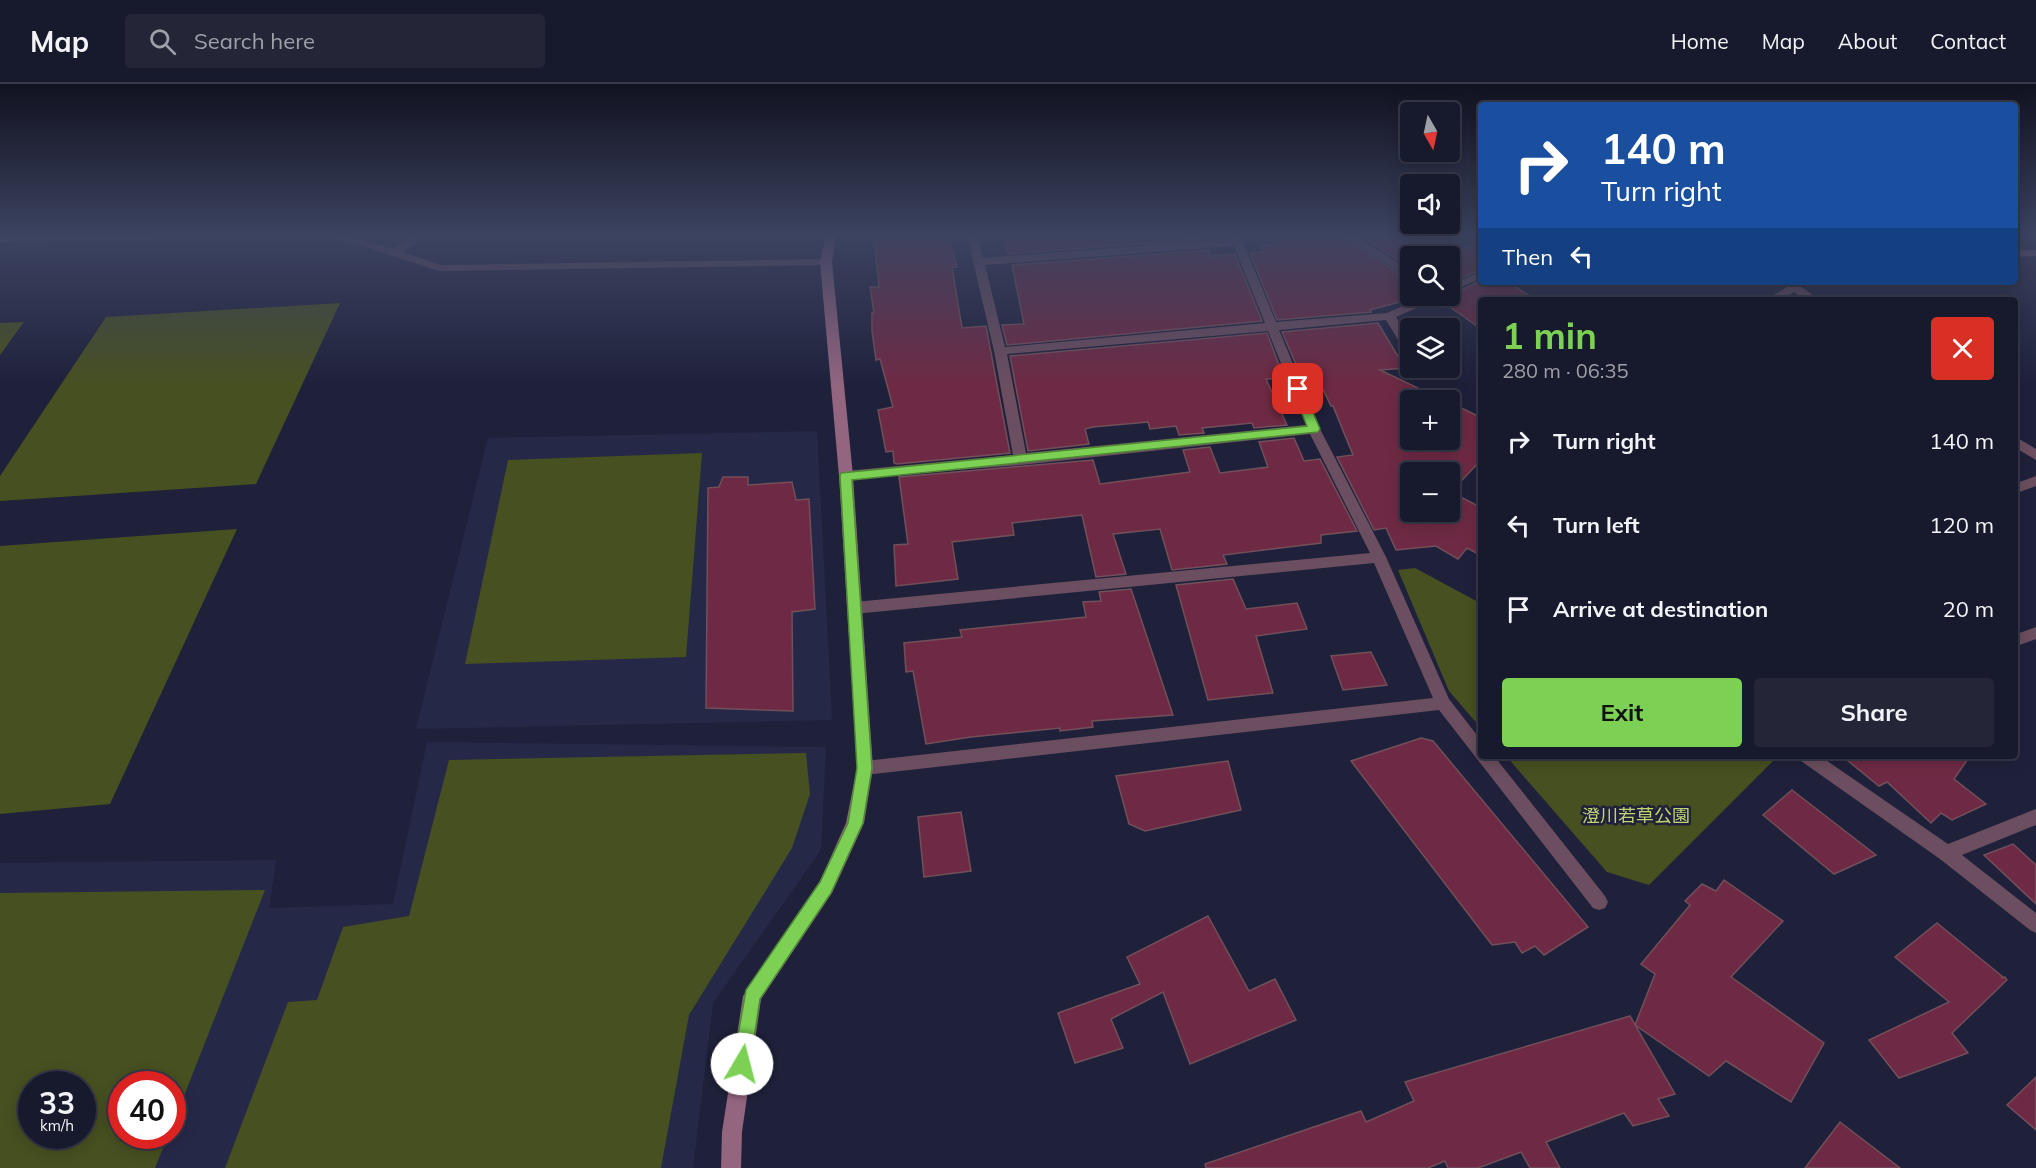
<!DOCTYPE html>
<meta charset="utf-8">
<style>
body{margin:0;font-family:Mulish,"Noto Sans JP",sans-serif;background:#242638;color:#f1f3f6;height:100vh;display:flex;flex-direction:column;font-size:22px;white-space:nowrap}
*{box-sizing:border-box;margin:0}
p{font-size:20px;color:#9ea0a9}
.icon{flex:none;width:33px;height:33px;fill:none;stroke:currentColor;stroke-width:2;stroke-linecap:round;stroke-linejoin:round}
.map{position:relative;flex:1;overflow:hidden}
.side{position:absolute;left:1478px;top:213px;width:540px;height:462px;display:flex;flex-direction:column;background:#17192c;border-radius:6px;box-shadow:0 3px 15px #0003,0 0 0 2px #363848}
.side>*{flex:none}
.banner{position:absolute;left:1478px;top:18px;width:540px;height:183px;border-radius:6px;box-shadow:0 3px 15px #0003,0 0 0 2px #363848;background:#1a4fa0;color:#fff;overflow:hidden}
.needle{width:39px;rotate:171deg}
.controls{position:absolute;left:1400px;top:18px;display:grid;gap:12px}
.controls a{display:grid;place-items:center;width:60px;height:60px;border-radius:6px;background:#17192c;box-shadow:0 3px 15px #0003,0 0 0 2px #363848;font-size:30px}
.speed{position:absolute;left:18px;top:987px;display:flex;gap:12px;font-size:30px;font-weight:700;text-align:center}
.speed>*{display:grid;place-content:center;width:78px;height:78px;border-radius:50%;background:#17192c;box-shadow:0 3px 15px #0003,0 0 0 2px #363848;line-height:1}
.speed small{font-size:15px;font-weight:400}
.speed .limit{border:9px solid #d22;background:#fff;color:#111}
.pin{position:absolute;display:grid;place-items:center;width:51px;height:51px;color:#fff;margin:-26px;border-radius:12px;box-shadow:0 3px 9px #0006}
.me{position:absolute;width:66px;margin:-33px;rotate:8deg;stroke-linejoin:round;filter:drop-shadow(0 0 4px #0008)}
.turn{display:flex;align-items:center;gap:21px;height:126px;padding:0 24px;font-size:27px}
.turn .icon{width:78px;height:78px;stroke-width:2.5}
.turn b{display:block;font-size:42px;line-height:51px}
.then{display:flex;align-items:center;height:57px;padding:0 24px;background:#0003;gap:12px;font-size:22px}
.round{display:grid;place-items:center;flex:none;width:63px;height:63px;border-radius:6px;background:#242638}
.summary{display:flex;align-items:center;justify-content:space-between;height:102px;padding:0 24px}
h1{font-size:36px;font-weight:700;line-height:45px;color:#7cd155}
.cta{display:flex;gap:12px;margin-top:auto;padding:12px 24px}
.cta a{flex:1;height:69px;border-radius:6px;background:#7cd155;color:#111;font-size:24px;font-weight:700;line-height:69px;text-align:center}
.cta a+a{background:#242638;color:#f1f3f6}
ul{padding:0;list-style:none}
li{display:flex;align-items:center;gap:18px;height:84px;padding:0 24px}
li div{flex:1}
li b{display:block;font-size:22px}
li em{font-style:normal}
header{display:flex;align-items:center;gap:36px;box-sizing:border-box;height:84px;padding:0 30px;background:#17192c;border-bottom:2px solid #363848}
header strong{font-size:28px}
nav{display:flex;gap:33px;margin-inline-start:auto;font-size:21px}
.search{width:420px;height:54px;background:#242638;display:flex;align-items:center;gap:15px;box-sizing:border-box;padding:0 21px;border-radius:6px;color:#9ea0a9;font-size:22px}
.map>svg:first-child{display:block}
</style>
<header>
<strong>Map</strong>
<div class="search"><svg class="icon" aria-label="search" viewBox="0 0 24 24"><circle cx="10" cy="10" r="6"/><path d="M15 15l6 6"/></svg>Search here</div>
<nav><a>Home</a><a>Map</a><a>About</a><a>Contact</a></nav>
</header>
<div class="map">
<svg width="2036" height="1084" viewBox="0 0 2036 1084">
<rect width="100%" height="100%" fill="#1f213b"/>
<g fill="#262848" fill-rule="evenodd">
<path d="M 817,347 L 832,636 L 416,645 L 488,354 Z"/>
<path d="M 427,658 L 826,663 L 821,766 L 713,919 L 693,1084 L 0,1084 L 0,779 L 276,776 L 269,824 L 393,820 ZM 32,1000 L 82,1000 L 82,1052 L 32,1052 ZM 122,1000 L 172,1000 L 172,1052 L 122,1052 Z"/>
</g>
<g fill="#475020" fill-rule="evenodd">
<path d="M 340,219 L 256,400 L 0,417 L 0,392 L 106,233 Z"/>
<path d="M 24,238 L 0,271 L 0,239 Z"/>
<path d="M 702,369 L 686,573 L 465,580 L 508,376 Z"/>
<path d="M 237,445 L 110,720 L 0,730 L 0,462 Z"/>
<path d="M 1415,484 L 1480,519 L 1480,643 L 1449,607 L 1398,486 Z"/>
<path d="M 806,669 L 810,710 L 792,764 L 689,931 L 661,1084 L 225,1084 L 288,918 L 317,916 L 343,843 L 409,832 L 449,676 Z"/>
<path d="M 1506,672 L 1763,672 L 1773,677 L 1649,801 L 1607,788 Z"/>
<path d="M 265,806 L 173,1040 L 172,1000 L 122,1000 L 122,1052 L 168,1052 L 155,1084 L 0,1084 L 0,809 ZM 32,1000 L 82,1000 L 82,1052 L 32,1052 Z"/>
</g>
<g fill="#6e2a44" stroke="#724f5a" stroke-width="1.5" fill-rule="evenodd">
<path d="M 905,151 L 948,151 L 957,183 L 952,183 L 962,244 L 986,242 L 1010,369 L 897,380 L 894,379 L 893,367 L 886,368 L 878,326 L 893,323 L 880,275 L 876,276 L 872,247 L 872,229 L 874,229 L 870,203 L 879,203 L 874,153 Z"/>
<path d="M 1002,151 L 1203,151 L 1204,155 L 1008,170 Z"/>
<path d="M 1272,151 L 1341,151 L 1410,197 L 1410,212 L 1422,212 L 1370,226 L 1371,228 L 1277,236 L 1250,169 L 1265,168 L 1262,162 L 1276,161 Z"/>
<path d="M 1359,151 L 1432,151 L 1460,167 L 1480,158 L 1480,186 L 1449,199 L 1449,172 L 1410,172 L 1410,184 Z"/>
<path d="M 1209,166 L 1211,172 L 1235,170 L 1262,237 L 1007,261 L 1002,241 L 1024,240 L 1012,181 Z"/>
<path d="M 1480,197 L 1508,198 L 1536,216 L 1480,216 L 1480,244 L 1440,216 L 1442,212 L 1449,212 Z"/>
<path d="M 1378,239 L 1405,284 L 1380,286 L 1418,304 L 1426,316 L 1410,316 L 1410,356 L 1449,356 L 1449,318 L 1480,333 L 1480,377 L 1451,408 L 1480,423 L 1480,471 L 1467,464 L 1458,475 L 1436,462 L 1396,466 L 1386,444 L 1374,446 L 1337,373 L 1353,371 L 1333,322 L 1331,322 L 1316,291 L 1301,292 L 1282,248 ZM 1410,388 L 1449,388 L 1449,428 L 1410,428 Z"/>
<path d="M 1267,249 L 1284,294 L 1266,295 L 1287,341 L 1254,344 L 1252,339 L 1202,344 L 1204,349 L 1179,351 L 1176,342 L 1150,345 L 1148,338 L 1093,343 L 1085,345 L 1089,360 L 1028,367 L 1010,272 Z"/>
<path d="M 1294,354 L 1304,377 L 1320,375 L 1357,447 L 1321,451 L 1321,459 L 1223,471 L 1227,480 L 1172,486 L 1160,445 L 1113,450 L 1126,490 L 1096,493 L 1082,431 L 1012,439 L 1014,451 L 952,458 L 958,495 L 896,502 L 894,461 L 908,460 L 899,393 L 1093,376 L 1100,400 L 1190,388 L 1183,366 L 1210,363 L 1220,389 L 1268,383 L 1259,358 Z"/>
<path d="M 723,393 L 748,393 L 748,401 L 792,398 L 796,416 L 809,415 L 815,525 L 792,528 L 793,627 L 706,624 L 708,404 L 719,403 Z"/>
<path d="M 1233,495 L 1246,525 L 1297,519 L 1307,545 L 1256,552 L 1273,609 L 1208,616 L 1176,501 Z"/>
<path d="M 1131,505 L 1173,631 L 1092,637 L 1093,643 L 1060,647 L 1060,644 L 971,653 L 926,660 L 913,587 L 906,588 L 904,559 L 962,553 L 960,546 L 1086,533 L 1083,518 L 1101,517 L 1099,508 Z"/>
<path d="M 1371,568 L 1387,601 L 1343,606 L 1331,572 Z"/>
<path d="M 1421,654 L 1433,657 L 1588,843 L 1544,871 L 1535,862 L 1522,869 L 1515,858 L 1492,861 L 1351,677 Z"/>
<path d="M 1842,672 L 1970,672 L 1954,695 L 1986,720 L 1952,736 L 1941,729 L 1931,739 L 1887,698 L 1879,702 Z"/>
<path d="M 1228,677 L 1241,726 L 1145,747 L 1129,740 L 1116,692 Z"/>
<path d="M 1792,706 L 1876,771 L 1834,790 L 1763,731 Z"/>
<path d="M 961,728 L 971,787 L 924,793 L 918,733 Z"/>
<path d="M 2013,760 L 2036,781 L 2036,820 L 1984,771 Z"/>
<path d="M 1724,796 L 1783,837 L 1731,893 L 1824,959 L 1791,1018 L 1726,977 L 1709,992 L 1635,941 L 1655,890 L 1641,880 L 1690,821 L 1685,817 L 1702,800 L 1716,807 Z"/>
<path d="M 1208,832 L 1249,907 L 1275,895 L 1296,936 L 1190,980 L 1163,908 L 1111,935 L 1123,964 L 1075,979 L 1058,929 L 1140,900 L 1127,873 Z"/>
<path d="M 1937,839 L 2003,893 L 2001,894 L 2005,893 L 2007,896 L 1952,949 L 1968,969 L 1899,994 L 1869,956 L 1949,918 L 1895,873 Z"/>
<path d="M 1630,932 L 1675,1010 L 1658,1015 L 1669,1032 L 1633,1042 L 1624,1029 L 1546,1058 L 1560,1084 L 1530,1084 L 1521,1068 L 1478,1084 L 1448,1084 L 1445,1077 L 1428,1084 L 1206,1084 L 1205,1080 L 1361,1027 L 1366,1038 L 1414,1017 L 1405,998 Z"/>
<path d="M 2036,993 L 2036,1046 L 2007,1021 Z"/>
<path d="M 1840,1038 L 1900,1084 L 1805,1084 Z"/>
</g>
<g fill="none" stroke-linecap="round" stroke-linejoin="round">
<g fill="#6b4e5f" fill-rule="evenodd">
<path d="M 230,151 L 225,154 L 0,158 L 0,152 Z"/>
<path d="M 321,151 L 346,151 L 393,165 L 414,151 L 426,151 L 403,168 L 440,181 L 826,175 L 832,178 L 826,181 L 439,187 L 353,159 L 322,153 Z"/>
<path d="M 967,151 L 977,151 L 983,174 L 1231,155 L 1230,151 L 1240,151 L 1276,238 L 1387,229 L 1426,212 L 1440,212 L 1439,214 L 1396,233 L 1410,256 L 1410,270 L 1406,269 L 1386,236 L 1279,246 L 1320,345 L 1386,473 L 1449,615 L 1480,655 L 1480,672 L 1494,672 L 1605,812 L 1608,818 L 1605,824 L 1599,826 L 1593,824 L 1439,626 L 865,691 L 859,689 L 857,684 L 859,679 L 865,677 L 1433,614 L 1374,479 L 854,530 L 849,528 L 847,524 L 849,520 L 854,518 L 1370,469 L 1310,350 L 1021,381 L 841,395 L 839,392 L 846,387 L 1013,371 L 994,267 ZM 1234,162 L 1265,239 L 1005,263 L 985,181 ZM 1268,247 L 1306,341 L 1026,369 L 1007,270 Z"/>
<path d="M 1343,151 L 1355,151 L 1410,187 L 1410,195 Z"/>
<path d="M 1480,188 L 1480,195 L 1449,208 L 1449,201 Z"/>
<path d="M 1781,198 L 1795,198 L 1819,216 L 1805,216 L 1794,208 L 1780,216 L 1766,216 L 1787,203 Z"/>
<path d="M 2014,352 L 2036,365 L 2036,376 L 2014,363 Z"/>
<path d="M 2036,392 L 2036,402 L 2014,410 L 2014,400 Z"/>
<path d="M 2036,543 L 2036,555 L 2014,563 L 2014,551 Z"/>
<path d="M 1799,672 L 1820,672 L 1948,760 L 2036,725 L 2036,741 L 1962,771 L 2036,829 L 2036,849 L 2030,846 L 1940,775 L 1801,677 Z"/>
</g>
<g fill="#93657f" fill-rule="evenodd">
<path d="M 826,151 L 836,151 L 832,178 L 853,392 L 873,684 L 864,739 L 832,809 L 761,915 L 742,1048 L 741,1084 L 721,1084 L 722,1048 L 743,912 L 820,797 L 846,739 L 857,684 L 839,392 L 820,178 Z"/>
<path d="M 2036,166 L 2036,172 L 2014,173 L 2014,167 Z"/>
</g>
</g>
<linearGradient id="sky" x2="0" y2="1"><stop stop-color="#111220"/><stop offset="0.5" stop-color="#3c4360"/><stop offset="1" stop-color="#3c4360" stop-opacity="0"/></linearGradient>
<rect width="2036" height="302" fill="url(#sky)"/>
<path fill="#7cd155" stroke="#518837" stroke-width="1.5" d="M 1298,301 L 1303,305 L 1320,345 L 1318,348 L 852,396 L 872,684 L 863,739 L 831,809 L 760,915 L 749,987 L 742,989 L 736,987 L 733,980 L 746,906 L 820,798 L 848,739 L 857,684 L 840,392 L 841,389 L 1307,342 L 1292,305 Z"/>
<g text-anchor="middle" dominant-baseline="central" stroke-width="5" stroke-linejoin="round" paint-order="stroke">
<g font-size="18" fill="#c0d56e" stroke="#1f213b">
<text x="1636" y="731">澄川若草公園</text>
</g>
</g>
</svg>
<div class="controls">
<a><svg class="needle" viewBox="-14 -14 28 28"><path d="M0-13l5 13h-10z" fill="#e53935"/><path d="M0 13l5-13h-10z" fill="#9ea0a9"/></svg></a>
<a><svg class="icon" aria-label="sound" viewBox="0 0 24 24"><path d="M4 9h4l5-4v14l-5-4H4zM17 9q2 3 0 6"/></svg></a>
<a><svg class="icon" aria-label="search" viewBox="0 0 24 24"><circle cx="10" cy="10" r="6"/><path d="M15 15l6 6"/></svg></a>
<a><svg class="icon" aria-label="layers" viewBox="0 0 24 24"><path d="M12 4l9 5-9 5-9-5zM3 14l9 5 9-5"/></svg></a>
<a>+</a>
<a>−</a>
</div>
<div class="speed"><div>33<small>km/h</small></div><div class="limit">40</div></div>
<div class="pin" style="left:1298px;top:305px;background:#d93025"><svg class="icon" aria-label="arrive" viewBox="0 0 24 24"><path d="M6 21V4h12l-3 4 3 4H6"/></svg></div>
<svg class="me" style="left:742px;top:980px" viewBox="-20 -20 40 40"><circle r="19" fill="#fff"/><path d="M0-13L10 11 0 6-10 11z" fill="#7cd155"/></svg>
<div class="banner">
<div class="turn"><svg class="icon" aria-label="right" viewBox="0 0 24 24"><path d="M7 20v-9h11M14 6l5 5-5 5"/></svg><div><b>140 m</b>Turn right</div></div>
<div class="then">Then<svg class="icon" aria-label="left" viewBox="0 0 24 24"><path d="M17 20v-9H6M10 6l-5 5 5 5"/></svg></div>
</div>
<section class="side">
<div class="summary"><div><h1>1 min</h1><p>280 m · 06:35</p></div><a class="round" style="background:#d93025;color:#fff"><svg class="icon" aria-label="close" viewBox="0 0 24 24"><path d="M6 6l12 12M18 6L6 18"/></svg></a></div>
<ul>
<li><svg class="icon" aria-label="right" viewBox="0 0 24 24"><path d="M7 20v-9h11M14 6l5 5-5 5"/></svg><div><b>Turn right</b></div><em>140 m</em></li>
<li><svg class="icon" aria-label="left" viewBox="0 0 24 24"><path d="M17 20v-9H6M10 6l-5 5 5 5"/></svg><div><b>Turn left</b></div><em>120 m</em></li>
<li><svg class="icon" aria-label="arrive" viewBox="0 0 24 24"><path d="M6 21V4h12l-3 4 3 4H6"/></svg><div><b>Arrive at destination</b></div><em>20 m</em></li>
</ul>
<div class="cta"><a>Exit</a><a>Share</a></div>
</section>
</div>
